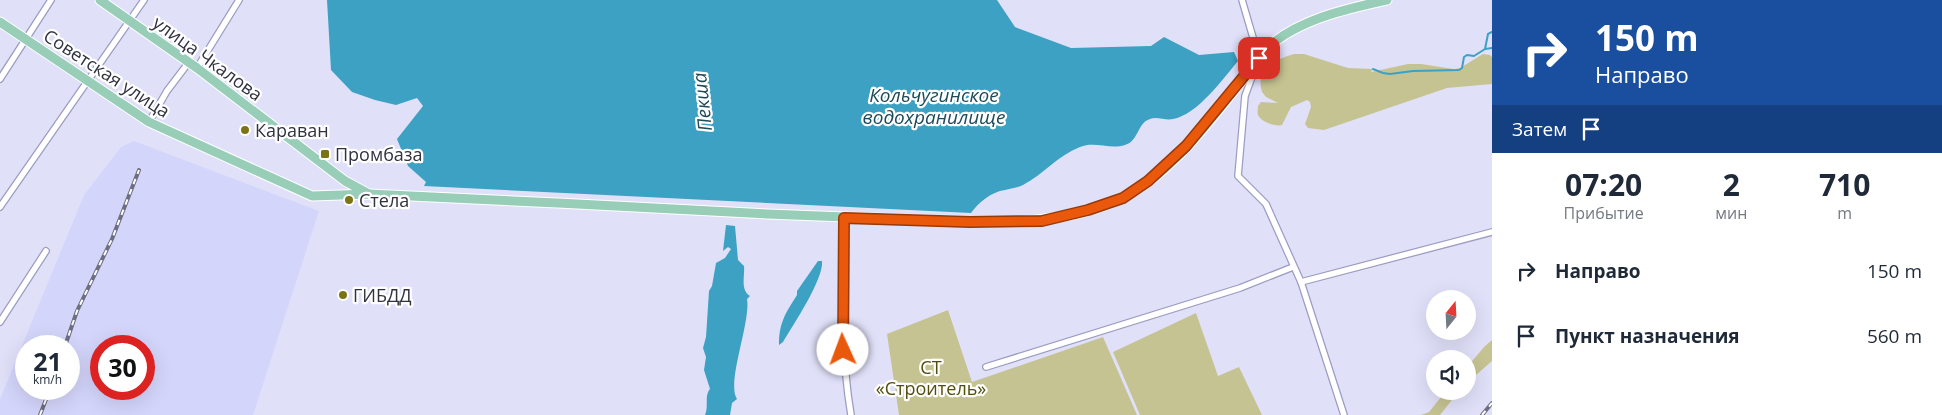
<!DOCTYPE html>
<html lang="ru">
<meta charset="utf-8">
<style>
body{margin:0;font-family:"Open Sans",sans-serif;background:#f6f6f7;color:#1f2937;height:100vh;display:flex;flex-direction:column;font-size:19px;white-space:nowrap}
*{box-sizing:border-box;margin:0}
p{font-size:16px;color:#747a83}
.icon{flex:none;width:28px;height:28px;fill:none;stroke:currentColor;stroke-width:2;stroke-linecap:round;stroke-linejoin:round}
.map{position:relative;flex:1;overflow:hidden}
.panel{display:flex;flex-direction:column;background:#fff;width:450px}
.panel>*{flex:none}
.hud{background:#1a4fa0;color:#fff;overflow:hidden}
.needle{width:32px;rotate:18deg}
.buttons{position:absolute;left:1426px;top:290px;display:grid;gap:10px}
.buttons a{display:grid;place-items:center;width:50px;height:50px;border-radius:50%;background:#fff;box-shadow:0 5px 20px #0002;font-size:25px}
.speed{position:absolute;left:15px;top:335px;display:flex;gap:10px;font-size:25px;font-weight:700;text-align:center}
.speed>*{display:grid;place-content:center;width:65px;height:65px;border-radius:50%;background:#fff;box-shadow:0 5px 20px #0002;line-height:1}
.speed small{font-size:12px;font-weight:400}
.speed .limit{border:8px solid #d22;background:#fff;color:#111}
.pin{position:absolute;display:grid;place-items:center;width:42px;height:42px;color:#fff;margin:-21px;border-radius:10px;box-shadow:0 2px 8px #0006}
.me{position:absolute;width:55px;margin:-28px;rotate:358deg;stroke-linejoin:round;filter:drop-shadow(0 0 4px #0008)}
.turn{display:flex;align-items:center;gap:18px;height:105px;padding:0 20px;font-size:22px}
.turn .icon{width:65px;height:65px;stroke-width:2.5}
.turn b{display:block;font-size:35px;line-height:42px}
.then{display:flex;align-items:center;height:48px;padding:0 20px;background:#0003;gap:10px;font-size:19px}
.eta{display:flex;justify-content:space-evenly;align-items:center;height:85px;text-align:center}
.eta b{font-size:30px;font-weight:700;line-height:35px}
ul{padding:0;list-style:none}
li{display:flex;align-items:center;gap:15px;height:65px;padding:0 20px}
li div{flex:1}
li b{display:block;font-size:19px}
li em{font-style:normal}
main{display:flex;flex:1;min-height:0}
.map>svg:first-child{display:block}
</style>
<main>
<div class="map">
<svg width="1492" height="415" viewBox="0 0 1492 415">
<rect width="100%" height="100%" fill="#e0e1f9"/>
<path fill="#d4d5fb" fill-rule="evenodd" d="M 134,141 L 319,211 L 253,415 L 0,415 L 0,399 L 84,195 L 121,147 ZM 26,346 L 69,346 L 69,389 L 26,389 ZM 101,346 L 144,346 L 144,389 L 101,389 Z"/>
<g fill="#c6c392">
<path d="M 1294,54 L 1304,54 L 1348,68 L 1373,69 L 1371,72 L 1408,64 L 1421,64 L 1454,69 L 1460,68 L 1483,54 L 1490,55 L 1492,57 L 1492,84 L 1447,88 L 1324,130 L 1308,128 L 1305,124 L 1311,107 L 1310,102 L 1307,100 L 1291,107 L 1282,125 C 1276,127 1261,122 1258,115 C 1257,112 1258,109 1258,106 L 1261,102 L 1278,103 L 1266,97 L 1262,92 C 1255,67 1275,60 1294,54 Z"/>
<path d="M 948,310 L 972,382 L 1103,337 L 1137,415 L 899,415 L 887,334 Z"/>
<path d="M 1196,313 L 1218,376 L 1239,367 L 1262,415 L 1140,415 L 1113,352 Z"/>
<path d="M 1492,340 L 1492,361 L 1468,382 L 1468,366 L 1484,347 Z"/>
<path d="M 1446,391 L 1459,391 L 1440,415 L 1421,415 L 1429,412 Z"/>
</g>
<g fill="#3ca1c3">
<path d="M 327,0 L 997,0 L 1015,27 L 1071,48 L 1151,46 L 1164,37 L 1199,55 L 1234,52 L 1238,61 C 1223,79 1197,115 1173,119 C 1166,121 1157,116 1150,119 C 1137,123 1139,141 1125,145 C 1110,150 1095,141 1080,147 C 1057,156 1044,174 1023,185 C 1017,188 1011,188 1005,190 C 991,192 979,202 971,213 L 424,186 L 426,182 L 408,166 L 397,139 L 423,106 L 417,98 L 396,105 L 375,100 L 352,92 L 331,70 Z"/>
<path d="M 726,225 L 735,226 L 738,260 L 744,266 C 745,276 740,290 750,296 L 747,299 C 751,322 726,383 737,399 L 732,403 L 730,415 L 705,415 C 709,406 704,396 710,389 L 704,370 L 706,357 L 703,348 L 706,337 L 709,291 L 712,286 L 716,263 L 725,258 L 731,249 L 728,247 L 723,251 Z"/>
<path d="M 818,261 L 822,261 C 824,279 793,325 783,342 L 779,345 C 779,323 785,314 797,295 L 797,291 Z"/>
</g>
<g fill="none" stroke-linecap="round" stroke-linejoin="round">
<g stroke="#3ca1c3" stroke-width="2">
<path d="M 1485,49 L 1492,48"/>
<path d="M 1373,69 L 1383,73 L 1390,74 L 1413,71 L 1459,70 L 1462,68 L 1464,57 L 1467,55 L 1474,56 L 1485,49 L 1488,34 L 1492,32"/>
</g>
<defs>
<g id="street">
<path d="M 1242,0 L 1259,58 L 1245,96 L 1238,176 L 1266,204 L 1301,282 L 1344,415"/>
<path d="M 197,68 L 239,0"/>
<path d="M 0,79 L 51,0"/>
<path d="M 149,122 L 167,91 L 189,62"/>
<path d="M 0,207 L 144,0"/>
<path d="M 844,218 C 843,284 840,350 851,415"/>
<path d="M 1301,282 L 1492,232"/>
<path d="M 0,322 L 46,251"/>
<path d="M 986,367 L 1240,288 L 1293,267"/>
</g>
<g id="primary">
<path d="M 100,0 L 197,68 L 345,181 L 369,194"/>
<path d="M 0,22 L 149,122 L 312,196 L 369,194 C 502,200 634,207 767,214 C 819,216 871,218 923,220 C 990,222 1061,228 1124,197 C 1182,167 1227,97 1268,47 C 1300,19 1346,9 1387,0"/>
</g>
</defs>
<use href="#street" stroke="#9b9cc1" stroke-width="8"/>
<use href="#primary" stroke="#fff" stroke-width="11"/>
<use href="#street" stroke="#fff" stroke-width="5.5"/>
<use href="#primary" stroke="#98cdb7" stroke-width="9"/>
<defs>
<g id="rail">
<path d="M 65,346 L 77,311 L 112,239 L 139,170"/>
<path d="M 40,415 L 50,389"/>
<path d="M 1482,415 L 1492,403"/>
</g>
</defs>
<use href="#rail" stroke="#6d6e80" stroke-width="4"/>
<use href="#rail" stroke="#fff" stroke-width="2" stroke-dasharray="5.5" stroke-linecap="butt"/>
</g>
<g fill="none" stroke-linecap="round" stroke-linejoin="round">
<defs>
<path id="route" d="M 843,350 L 844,218 L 970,222 L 1042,221 L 1088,210 L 1123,198 L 1148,181 L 1186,146 L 1259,58"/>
</defs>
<use href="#route" stroke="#983908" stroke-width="12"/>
<use href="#route" stroke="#ea580c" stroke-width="9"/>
</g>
<g fill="#7b7316" stroke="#fff" stroke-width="2">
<circle cx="245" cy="130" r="5"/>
<rect x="320" y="149" width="10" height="10" rx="2.5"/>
<circle cx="349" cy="200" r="5"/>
<circle cx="343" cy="295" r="5"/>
</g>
<g text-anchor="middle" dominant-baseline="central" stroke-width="4.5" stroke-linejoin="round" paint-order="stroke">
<g font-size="18" fill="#313140" stroke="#fff">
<text transform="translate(208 58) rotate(36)">улица Чкалова</text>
<text transform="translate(107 73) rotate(33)">Советская улица</text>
</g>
<g font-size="18" fill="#313140" stroke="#fff" text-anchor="start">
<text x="255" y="130">Караван</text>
<text x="335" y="154">Промбаза</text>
<text x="359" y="200">Стела</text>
<text x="353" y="295">ГИБДД</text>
</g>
<g font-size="18" fill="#534e0e" stroke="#fff">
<text x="931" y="367">СТ<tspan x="931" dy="21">«Строитель»</tspan></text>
</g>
<g font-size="19" font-style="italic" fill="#1f4a59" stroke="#fff">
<text x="934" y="95">Кольчугинское<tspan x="934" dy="22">водохранилище</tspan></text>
<text transform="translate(702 102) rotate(-96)">Пекша</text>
</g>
</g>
</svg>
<div class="buttons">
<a><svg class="needle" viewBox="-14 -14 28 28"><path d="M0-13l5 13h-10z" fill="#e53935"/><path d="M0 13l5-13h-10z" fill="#747a83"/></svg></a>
<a><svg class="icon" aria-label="sound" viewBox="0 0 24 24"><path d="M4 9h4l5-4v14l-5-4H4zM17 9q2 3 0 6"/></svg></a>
</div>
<div class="speed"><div>21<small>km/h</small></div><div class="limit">30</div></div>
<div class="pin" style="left:1259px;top:58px;background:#d93025"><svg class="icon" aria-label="arrive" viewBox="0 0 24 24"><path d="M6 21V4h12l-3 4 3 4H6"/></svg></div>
<svg class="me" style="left:843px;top:350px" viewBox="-20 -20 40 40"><circle r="19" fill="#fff"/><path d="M0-13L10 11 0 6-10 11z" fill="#ea580c"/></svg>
</div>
<section class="panel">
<div class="hud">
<div class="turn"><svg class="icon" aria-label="right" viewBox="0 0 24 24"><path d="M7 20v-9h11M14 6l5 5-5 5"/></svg><div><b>150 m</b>Направо</div></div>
<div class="then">Затем<svg class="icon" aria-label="arrive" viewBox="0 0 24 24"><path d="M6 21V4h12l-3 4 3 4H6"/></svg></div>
</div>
<div class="eta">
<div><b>07:20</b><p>Прибытие</p></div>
<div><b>2</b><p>мин</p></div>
<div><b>710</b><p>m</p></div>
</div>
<ul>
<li><svg class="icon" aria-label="right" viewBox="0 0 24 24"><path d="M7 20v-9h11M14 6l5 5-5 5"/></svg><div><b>Направо</b></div><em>150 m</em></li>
<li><svg class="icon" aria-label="arrive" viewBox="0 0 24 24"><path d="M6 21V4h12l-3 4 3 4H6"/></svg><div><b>Пункт назначения</b></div><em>560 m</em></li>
</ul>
</section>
</main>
